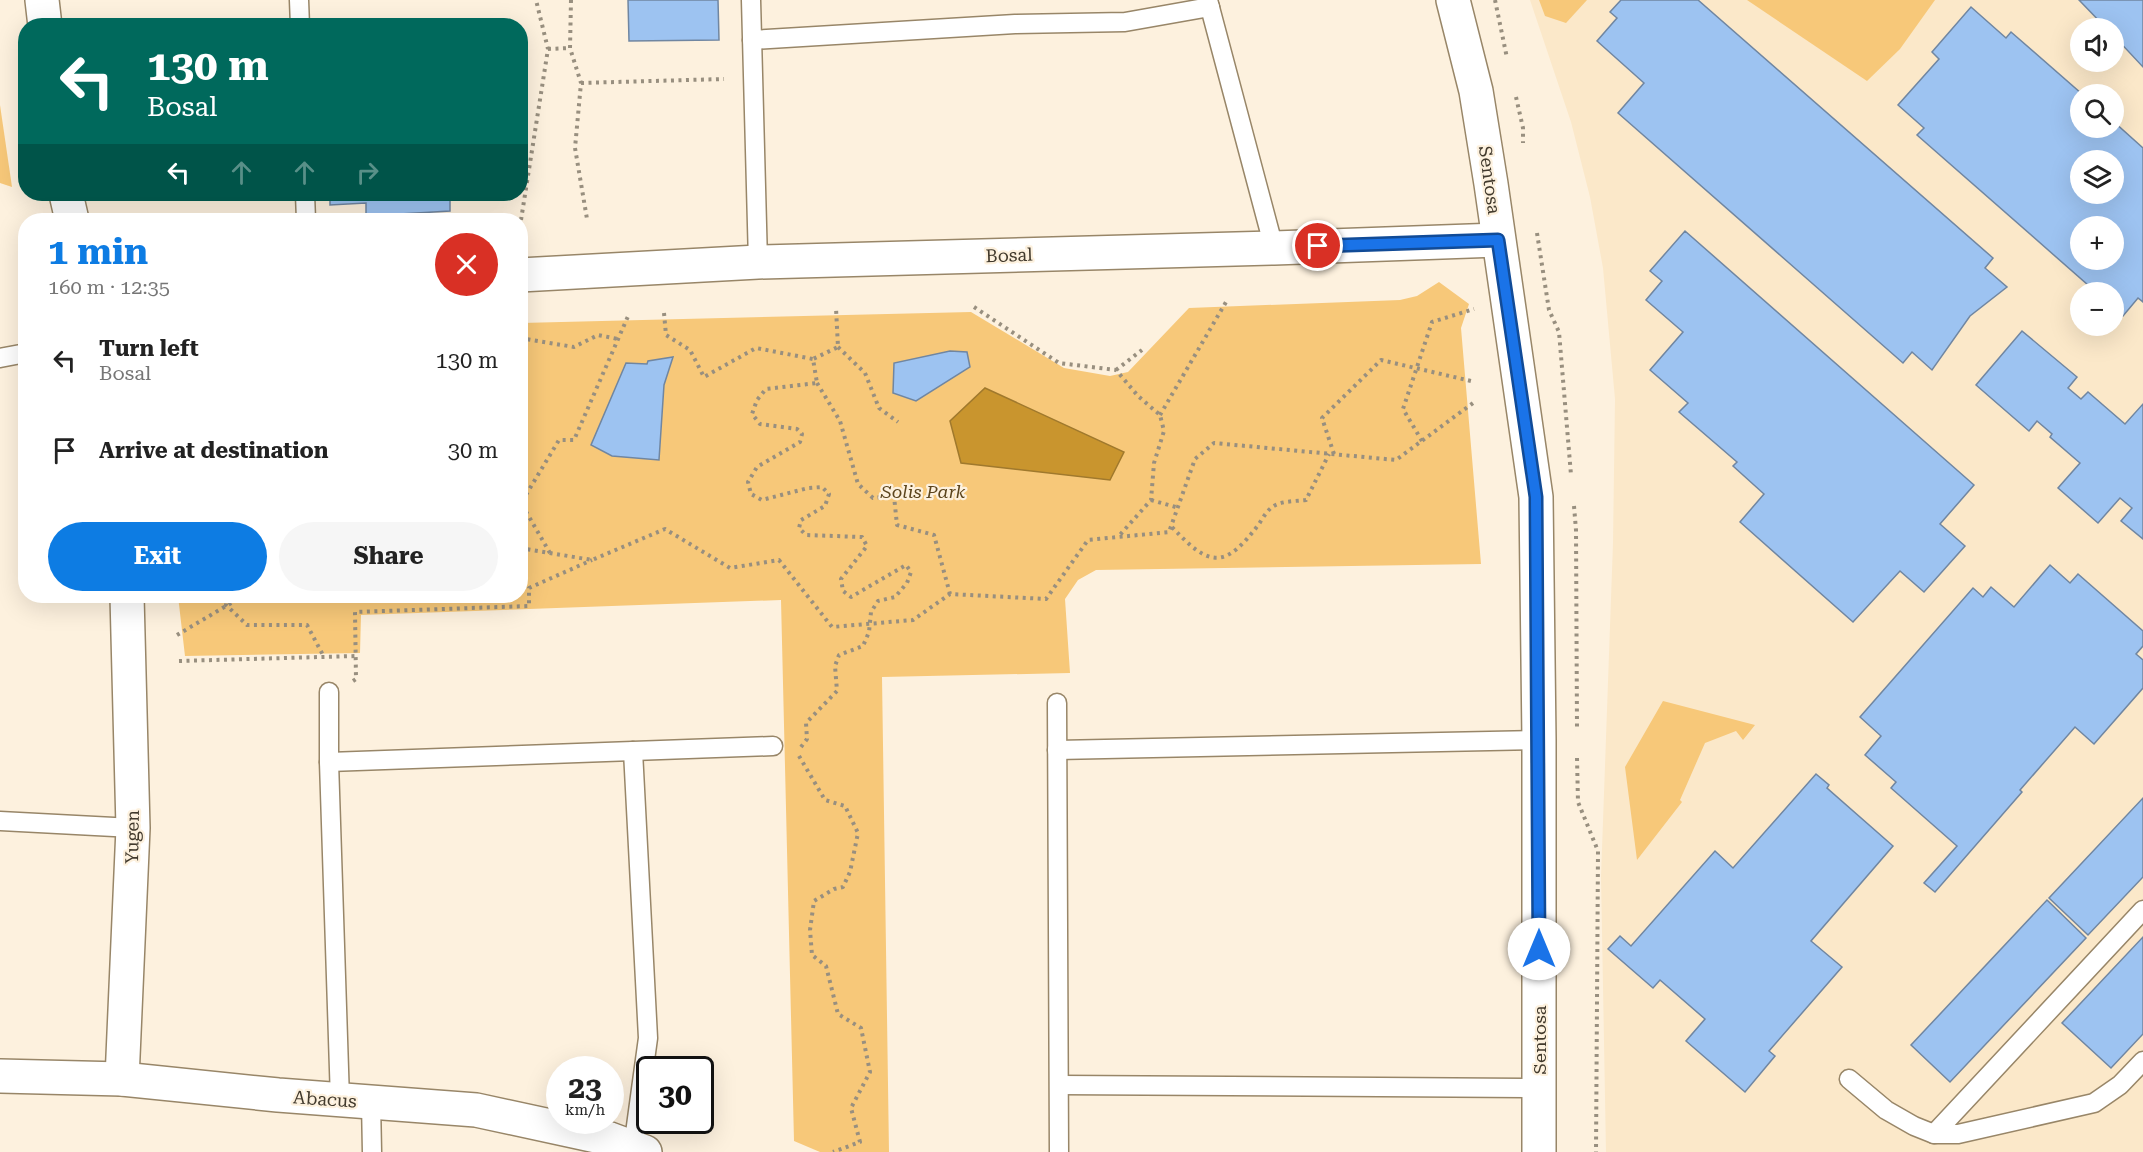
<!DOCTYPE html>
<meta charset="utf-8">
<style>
body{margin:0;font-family:"Roboto Serif",serif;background:#f6f6f6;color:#222;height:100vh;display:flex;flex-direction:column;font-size:22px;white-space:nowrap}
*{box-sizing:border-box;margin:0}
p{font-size:20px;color:#767676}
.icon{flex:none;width:33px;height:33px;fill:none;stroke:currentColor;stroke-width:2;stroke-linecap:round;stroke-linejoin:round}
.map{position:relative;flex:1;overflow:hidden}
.details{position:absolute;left:18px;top:213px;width:510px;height:390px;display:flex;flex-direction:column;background:#fff;border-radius:24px;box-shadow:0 6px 24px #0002}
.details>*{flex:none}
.banner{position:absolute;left:18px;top:18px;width:510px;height:183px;border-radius:24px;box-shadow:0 6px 24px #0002;background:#00695c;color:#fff;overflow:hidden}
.tools{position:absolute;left:2070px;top:18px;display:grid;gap:12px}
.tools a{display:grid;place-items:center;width:54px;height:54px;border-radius:50%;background:#fff;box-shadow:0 6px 24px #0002;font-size:30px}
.speed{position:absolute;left:546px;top:1056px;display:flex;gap:12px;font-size:30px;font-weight:700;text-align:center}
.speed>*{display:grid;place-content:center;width:78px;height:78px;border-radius:50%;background:#fff;box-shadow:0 6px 24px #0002;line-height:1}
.speed small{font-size:15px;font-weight:400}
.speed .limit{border:3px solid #111;border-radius:9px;background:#fff;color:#111}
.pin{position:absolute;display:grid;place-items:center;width:51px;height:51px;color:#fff;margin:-26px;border:3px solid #fff;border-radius:50%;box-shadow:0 2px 6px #0007}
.me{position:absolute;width:66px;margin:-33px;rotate:0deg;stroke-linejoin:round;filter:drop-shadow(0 0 4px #0008)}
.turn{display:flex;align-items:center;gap:21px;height:126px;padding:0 30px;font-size:27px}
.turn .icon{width:78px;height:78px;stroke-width:2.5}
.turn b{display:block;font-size:42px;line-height:51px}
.lanes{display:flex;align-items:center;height:57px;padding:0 30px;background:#0003;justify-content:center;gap:30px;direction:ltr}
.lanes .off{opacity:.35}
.round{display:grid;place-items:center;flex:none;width:63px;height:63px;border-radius:32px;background:#f6f6f6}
.summary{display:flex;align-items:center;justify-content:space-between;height:102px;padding:0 30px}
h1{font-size:36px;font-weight:700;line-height:45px;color:#0d7ce3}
.action{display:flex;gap:12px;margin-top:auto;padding:12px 30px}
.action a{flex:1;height:69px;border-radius:36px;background:#0d7ce3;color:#fff;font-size:24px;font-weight:700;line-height:69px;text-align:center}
.action a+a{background:#f6f6f6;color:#222}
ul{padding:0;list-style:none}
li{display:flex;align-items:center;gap:18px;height:90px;padding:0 30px}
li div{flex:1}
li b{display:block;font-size:22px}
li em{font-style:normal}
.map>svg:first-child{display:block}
</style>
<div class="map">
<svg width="2143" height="1152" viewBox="0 0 2143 1152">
<rect width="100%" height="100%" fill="#fdf1de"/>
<path fill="#fbe8c9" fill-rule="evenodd" d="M 1530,0 L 2143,0 L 2143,1152 L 1606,1152 L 1601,877 L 1613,543 L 1615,399 L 1603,268 L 1590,197 L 1571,122 ZM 2080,28 L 2114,28 L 2114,62 L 2080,62 ZM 2080,94 L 2114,94 L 2114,128 L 2080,128 ZM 2080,160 L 2114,160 L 2114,194 L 2080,194 ZM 2080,226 L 2114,226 L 2114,260 L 2080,260 ZM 2080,292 L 2114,292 L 2114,326 L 2080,326 Z"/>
<g fill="#f7c879">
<path d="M 1539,0 L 1587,0 L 1566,23 L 1545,16 Z"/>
<path d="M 1747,0 L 1935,0 L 1900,49 L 1867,81 Z"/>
<path d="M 0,105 L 12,187 L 0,183 Z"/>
<path d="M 1439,282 L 1469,304 L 1461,328 L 1481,564 L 1096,570 L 1078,580 L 1065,599 L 1070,673 L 882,677 L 889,1152 L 820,1152 L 794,1141 L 781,600 L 361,615 L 360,653 L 185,656 L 178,596 L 520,596 L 521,323 L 971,312 L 1064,368 L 1110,376 L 1128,372 L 1189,308 L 1400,300 L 1417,296 Z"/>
<path d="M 1663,701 L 1755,725 L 1743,740 L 1736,731 L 1705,743 L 1680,800 L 1682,802 L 1637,860 L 1625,767 Z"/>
</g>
<path fill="#c9952e" stroke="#a0792d" stroke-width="1.5" d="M 985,388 L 1124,452 L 1110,480 L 961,463 L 950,421 Z"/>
<g fill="#9dc3f1" stroke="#7086a1" stroke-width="1.5" fill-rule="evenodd">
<path d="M 628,0 L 718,0 L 719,40 L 629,41 Z"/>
<path d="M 1621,0 L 1698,0 L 1993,258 L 1985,268 L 2007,287 L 1970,316 L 1932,370 L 1912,352 L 1903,363 L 1618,113 L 1644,83 L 1597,41 L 1617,18 L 1610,12 Z"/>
<path d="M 2079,0 L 2143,0 L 2143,67 L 2114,36 L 2114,28 L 2106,28 Z"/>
<path d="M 1971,7 L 2006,38 L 2011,32 L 2082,94 L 2080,94 L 2080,128 L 2114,128 L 2114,122 L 2143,148 L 2143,302 L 2138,298 L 2123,316 L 2114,308 L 2114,292 L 2096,292 L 1917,135 L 1924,128 L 1898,105 L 1939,59 L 1932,52 ZM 2080,160 L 2114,160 L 2114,194 L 2080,194 ZM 2080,226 L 2114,226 L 2114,260 L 2080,260 Z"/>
<path d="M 330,194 L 450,194 L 450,211 L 366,216 L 366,203 L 330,205 Z"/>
<path d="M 1685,231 L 1974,485 L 1940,524 L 1965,546 L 1924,592 L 1900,571 L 1853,622 L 1740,522 L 1764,494 L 1733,466 L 1737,462 L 1679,412 L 1688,403 L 1650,370 L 1683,332 L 1646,300 L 1662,281 L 1650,271 Z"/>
<path d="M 2022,331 L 2077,377 L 2068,388 L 2081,399 L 2088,392 L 2125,424 L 2143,404 L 2143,539 L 2121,521 L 2132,508 L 2120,498 L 2098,523 L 2058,488 L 2080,463 L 2050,437 L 2052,434 L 2037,421 L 2029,431 L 1976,385 Z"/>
<path d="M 950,351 L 967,352 L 970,367 L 916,401 L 893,393 L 894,363 Z"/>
<path d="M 673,357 L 664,385 L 659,460 L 612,456 L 591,445 L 626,363 L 647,364 L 648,361 Z"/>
<path d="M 2050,565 L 2070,583 L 2078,574 L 2143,631 L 2143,646 L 2136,654 L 2143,660 L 2143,688 L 2094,744 L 2075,727 L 2020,790 L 2022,792 L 1935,892 L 1924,883 L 1957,846 L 1891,788 L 1896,782 L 1865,755 L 1881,736 L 1860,717 L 1973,588 L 1983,597 L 1991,587 L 2014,607 Z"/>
<path d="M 1816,774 L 1829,785 L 1827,788 L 1893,846 L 1811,941 L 1842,967 L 1769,1051 L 1775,1056 L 1745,1092 L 1686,1041 L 1705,1019 L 1660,980 L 1653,988 L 1608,949 L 1620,936 L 1631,946 L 1715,851 L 1733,868 Z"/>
<path d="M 2143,798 L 2143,877 L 2088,935 L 2049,898 Z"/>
<path d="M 2047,900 L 2086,938 L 1950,1082 L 1911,1045 Z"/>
<path d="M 2143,937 L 2143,1034 L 2111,1068 L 2062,1023 Z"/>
</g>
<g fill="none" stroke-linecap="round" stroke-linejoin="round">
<defs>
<g id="service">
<path d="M 299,0 L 300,26"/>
<path d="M 751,0 L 758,262"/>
<path d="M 1208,0 L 1274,248"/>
<path d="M 752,40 L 1015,24 L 1125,22 L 1210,7"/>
<path d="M 305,194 L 306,220"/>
<path d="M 0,358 L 26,353"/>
<path d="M 329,692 L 329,762 L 340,1100"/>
<path d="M 1057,703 L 1059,1152"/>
<path d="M 1057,750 L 1539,740"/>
<path d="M 329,762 L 773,746"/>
<path d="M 0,821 L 133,828"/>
<path d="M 1849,1079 L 1886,1110 L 1914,1126 L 1934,1134 L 1958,1134 L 2094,1103 L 2120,1085 L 2143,1061"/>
<path d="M 1060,1085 L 1539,1088"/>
<path d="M 371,1102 L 372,1152"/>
<path d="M 1934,1134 L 2143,910"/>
<path d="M 633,1148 L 648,1038 L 633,751"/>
</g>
<g id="minor">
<path d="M 42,0 L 45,26"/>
<path d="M 1453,0 L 1476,91 L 1491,184 L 1536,497 L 1539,740 L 1539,1152"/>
<path d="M 66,194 L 72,220"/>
<path d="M 520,275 L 758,262 L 1274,248 L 1498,240"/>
<path d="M 0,1076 L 122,1079 L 278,1095 L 476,1110 L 610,1139 L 645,1152"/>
<path d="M 122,1079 L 133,828 L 127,596"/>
</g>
</defs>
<use href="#service" stroke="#988668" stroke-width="21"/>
<use href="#minor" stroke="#988668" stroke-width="36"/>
<g stroke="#988f7f" stroke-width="4" stroke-dasharray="3 4.5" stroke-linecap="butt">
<path d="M 571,0 L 570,48 L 581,83 L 575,148 L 587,219"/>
<path d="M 1495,0 L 1507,58"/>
<path d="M 548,49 L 570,48"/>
<path d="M 581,83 L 724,79"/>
<path d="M 1516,97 L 1523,128 L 1523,143"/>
<path d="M 521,220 L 548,49 L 536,0"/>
<path d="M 1537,233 L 1549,310 L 1559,332 L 1571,475"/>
<path d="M 974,307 L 1059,363 L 1116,370 L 1138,396 L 1160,415 L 1164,431 L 1154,463 L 1151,500 L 1118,537"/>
<path d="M 664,313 L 666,335 L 690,350 L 704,377 L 756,348 L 813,359"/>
<path d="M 520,338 L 574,347 L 598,335 L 618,339"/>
<path d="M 838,347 L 865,373 L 879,408 L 898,422"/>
<path d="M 1116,370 L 1142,350"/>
<path d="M 817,383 L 840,421 L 858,484 L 873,498 L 894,496 L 897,525 L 934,535 L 950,594"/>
<path d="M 1160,415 L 1226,302"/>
<path d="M 1422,441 L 1403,409 L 1432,322 L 1474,309"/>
<path d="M 1334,454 L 1322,418 L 1381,360 L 1471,381"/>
<path d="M 1151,500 L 1179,508"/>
<path d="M 1574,506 L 1576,530 L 1577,729"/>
<path d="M 1172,527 C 1210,568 1225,569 1259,524 C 1264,516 1269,507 1278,504 C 1286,501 1297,501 1306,500 L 1329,454"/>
<path d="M 520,548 L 592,560 L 665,529 L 730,568 L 779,560 L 832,627 L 913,620 L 950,594 L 1046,599 L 1088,540 L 1169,532 L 1195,459 L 1214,443 L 1396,460 L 1473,403"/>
<path d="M 550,553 L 521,503 L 559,440 L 574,440 L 629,314"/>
<path d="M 227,596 L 226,605 L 247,625 L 307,625 L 324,657"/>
<path d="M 177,635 L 243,596"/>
<path d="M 179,661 L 356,656"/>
<path d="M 353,681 L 356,679 L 355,612 L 529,606 L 529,588 L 592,560"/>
<path d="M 801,747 L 807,739 L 806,723 L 837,691 L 835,666 L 839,655 L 863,646 L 869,632 L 871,612 L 878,601 L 895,597 L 907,583 L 911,572 L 906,565 L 851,597 L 843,591 L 841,579 L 867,546 L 862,537 L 806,535 L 799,528 L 801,520 L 825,506 L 829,494 L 822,487 L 808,488 L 762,500 L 751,494 L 748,482 L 757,467 L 800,442 L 802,434 L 797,429 L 760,424 L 752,414 L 757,400 L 766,389 L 817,383 L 813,359 L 838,347 L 836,308"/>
<path d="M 799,756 L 825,800 L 845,806 L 858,833 L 850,872 L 843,887 L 834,889 L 814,901 L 810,930 L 812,955 L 826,966 L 838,1014 L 861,1028 L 870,1072 L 851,1108 L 860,1142 L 833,1152"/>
<path d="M 1577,758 L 1578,802 L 1598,851 L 1596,1152"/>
</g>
<use href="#service" stroke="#fff" stroke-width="18"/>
<use href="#minor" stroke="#fff" stroke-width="33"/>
</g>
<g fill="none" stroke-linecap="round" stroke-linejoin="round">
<defs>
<path id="route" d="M 1318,246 L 1498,240 L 1536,497 L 1539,949"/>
</defs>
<use href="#route" stroke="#114b97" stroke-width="15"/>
<use href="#route" stroke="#1a73e8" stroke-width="10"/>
</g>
<g text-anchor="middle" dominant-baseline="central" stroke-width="4.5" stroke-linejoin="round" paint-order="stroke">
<g font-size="18" fill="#41392c" stroke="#fdf1de">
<text transform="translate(1490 180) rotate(82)">Sentosa</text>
<text transform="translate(1009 255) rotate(-2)">Bosal</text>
<text transform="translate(132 837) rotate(-89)">Yugen</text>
<text transform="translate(1539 1040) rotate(-90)">Sentosa</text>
<text transform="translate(325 1099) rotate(4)">Abacus</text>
</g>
<g font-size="18" font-style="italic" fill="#5c451d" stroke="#fdf1de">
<text x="923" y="491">Solis Park</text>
</g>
</g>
</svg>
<div class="tools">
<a><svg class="icon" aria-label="sound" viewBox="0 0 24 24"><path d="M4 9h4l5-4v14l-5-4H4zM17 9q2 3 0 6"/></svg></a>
<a><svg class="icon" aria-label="search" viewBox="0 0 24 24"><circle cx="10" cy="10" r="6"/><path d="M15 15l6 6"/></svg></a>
<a><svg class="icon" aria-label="layers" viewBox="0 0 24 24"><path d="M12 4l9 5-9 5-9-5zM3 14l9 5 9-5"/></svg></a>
<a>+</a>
<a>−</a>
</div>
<div class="speed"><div>23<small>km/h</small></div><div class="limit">30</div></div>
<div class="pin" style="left:1318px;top:246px;background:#d93025"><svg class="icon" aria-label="arrive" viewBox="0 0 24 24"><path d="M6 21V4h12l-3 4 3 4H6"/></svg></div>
<svg class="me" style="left:1539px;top:949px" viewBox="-20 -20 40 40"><circle r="19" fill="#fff"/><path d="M0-13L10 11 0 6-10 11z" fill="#1a73e8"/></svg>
<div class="banner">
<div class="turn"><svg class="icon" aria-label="left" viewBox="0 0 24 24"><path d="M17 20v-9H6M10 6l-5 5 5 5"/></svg><div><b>130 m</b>Bosal</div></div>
<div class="lanes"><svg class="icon" aria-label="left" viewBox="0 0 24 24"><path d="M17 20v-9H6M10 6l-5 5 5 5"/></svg><svg class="icon off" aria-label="ahead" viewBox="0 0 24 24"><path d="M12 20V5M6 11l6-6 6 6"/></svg><svg class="icon off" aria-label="ahead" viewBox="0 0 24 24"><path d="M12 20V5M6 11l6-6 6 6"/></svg><svg class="icon off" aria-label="right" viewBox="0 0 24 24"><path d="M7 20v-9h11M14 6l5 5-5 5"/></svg></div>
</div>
<section class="details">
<div class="summary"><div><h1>1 min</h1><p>160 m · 12:35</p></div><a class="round" style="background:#d93025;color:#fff"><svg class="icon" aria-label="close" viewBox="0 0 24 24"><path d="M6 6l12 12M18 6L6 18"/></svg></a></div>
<ul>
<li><svg class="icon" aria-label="left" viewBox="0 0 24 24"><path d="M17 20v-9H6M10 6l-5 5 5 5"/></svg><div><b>Turn left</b><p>Bosal</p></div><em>130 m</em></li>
<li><svg class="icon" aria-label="arrive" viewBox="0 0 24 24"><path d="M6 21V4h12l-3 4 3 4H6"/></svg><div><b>Arrive at destination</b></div><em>30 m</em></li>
</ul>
<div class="action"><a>Exit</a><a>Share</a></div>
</section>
</div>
